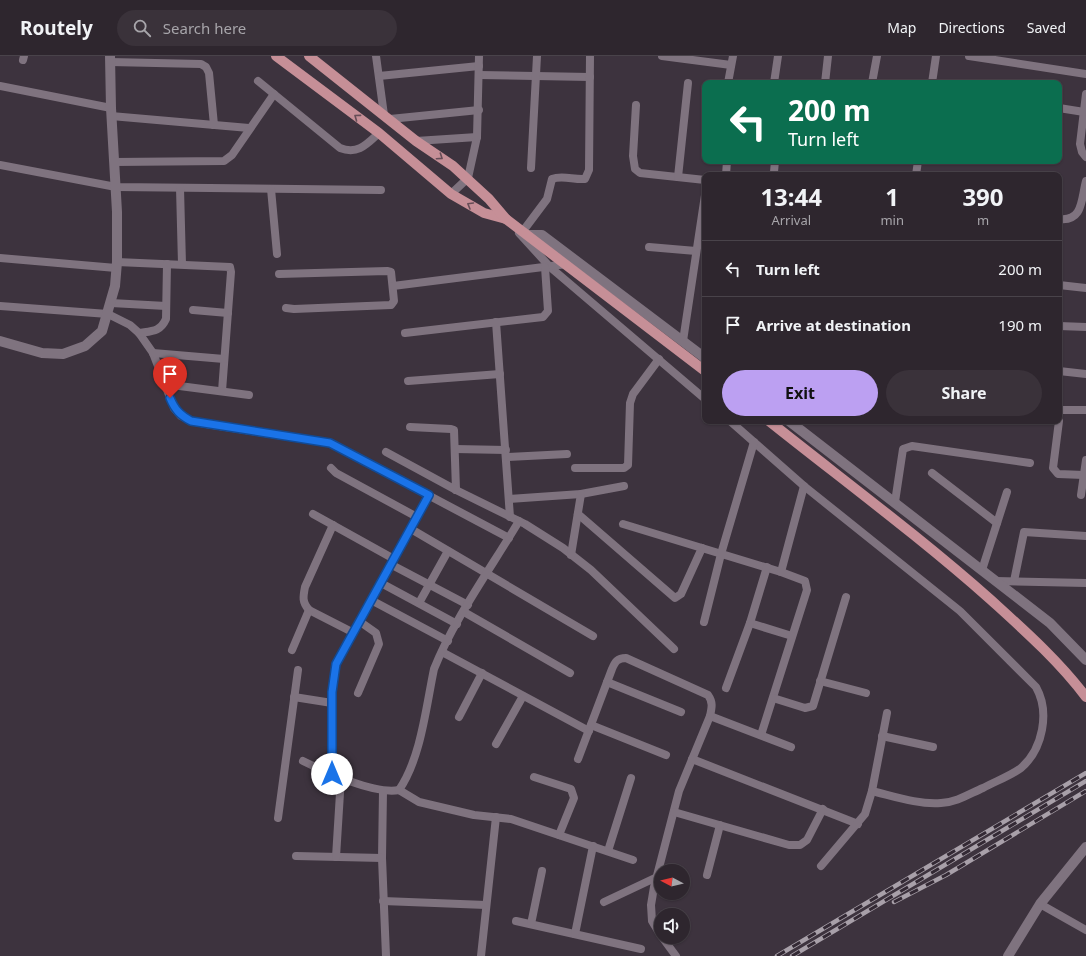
<!DOCTYPE html>
<style>
body{margin:0;font-family:"Noto Sans",sans-serif;background:#3a323a;color:#f1f3f6;height:100vh;display:flex;flex-direction:column;font-size:15px;white-space:nowrap}
*{box-sizing:border-box;margin:0}
p{font-size:13px;color:#a7a5aa}
.icon{flex:none;width:22px;height:22px;fill:none;stroke:currentColor;stroke-width:2;stroke-linecap:round;stroke-linejoin:round}
.map{position:relative;flex:1;overflow:hidden}
.panel{position:absolute;left:702px;top:116px;width:360px;height:252px;display:flex;flex-direction:column;background:#2e262e;border-radius:8px;box-shadow:0 1px 3px #0004,0 0 0 1px #49434a}
.panel>*{flex:none}
.banner{position:absolute;left:702px;top:24px;width:360px;height:84px;border-radius:8px;box-shadow:0 1px 3px #0004,0 0 0 1px #49434a;background:#0b6e4f;color:#fff;overflow:hidden}
.needle{width:26px;rotate:277deg}
.controls{position:absolute;left:654px;top:808px;display:grid;gap:8px}
.controls a{display:grid;place-items:center;width:36px;height:36px;border-radius:50%;background:#2e262e;box-shadow:0 1px 3px #0004,0 0 0 1px #49434a;font-size:20px}
.pin{position:absolute;display:grid;place-items:center;width:34px;height:34px;color:#fff;margin:-41px -17px;border-radius:50% 50% 50% 0;rotate:-45deg;box-shadow:0 0 4px #0007}
.pin .icon{rotate:45deg}
.me{position:absolute;width:44px;margin:-22px;rotate:0deg;stroke-linejoin:round;filter:drop-shadow(0 0 3px #0008)}
.turn{display:flex;align-items:center;gap:14px;height:84px;padding:0 20px;font-size:18px}
.turn .icon{width:52px;height:52px;stroke-width:2.5}
.turn b{display:block;font-size:28px;line-height:34px}
.eta{display:flex;justify-content:space-evenly;align-items:center;height:68px;text-align:center}
.eta b{font-size:24px;font-weight:700;line-height:28px}
.primary-button{display:flex;gap:8px;margin-top:auto;padding:8px 20px}
.primary-button a{flex:1;height:46px;border-radius:24px;background:#bca0f2;color:#111;font-size:16px;font-weight:700;line-height:46px;text-align:center}
.primary-button a+a{background:#3a323a;color:#f1f3f6}
ul{padding:0;list-style:none}
li{display:flex;align-items:center;gap:12px;height:56px;padding:0 20px;border-top:1px solid #49434a}
li div{flex:1}
li b{display:block;font-size:15px}
li em{font-style:normal}
header{display:flex;align-items:center;gap:24px;box-sizing:border-box;height:56px;padding:0 20px;background:#2e262e;border-bottom:1px solid #49434a}
header strong{font-size:19px}
nav{display:flex;gap:22px;margin-inline-start:auto;font-size:14px}
.search{width:280px;height:36px;background:#3a323a;display:flex;align-items:center;gap:10px;box-sizing:border-box;padding:0 14px;border-radius:22px;color:#a7a5aa;font-size:15px}
.map>svg:first-child{display:block}
</style>
<header>
<strong>Routely</strong>
<div class="search"><svg class="icon" aria-label="search" viewBox="0 0 24 24"><circle cx="10" cy="10" r="6"/><path d="M15 15l6 6"/></svg>Search here</div>
<nav><a>Map</a><a>Directions</a><a>Saved</a></nav>
</header>
<div class="map">
<svg width="1086" height="900" viewBox="0 0 1086 900">
<rect width="100%" height="100%" fill="#3d333e"/>
<g fill="none" stroke-linecap="round" stroke-linejoin="round">
<g stroke="#7f737f" stroke-width="8">
<path d="M 376,0 L 384,59"/>
<path d="M 662,0 L 731,9"/>
<path d="M 969,0 L 1086,18"/>
<path d="M 23,4 L 24,0"/>
<path d="M 110,6 L 201,8 L 206,11 L 209,17 L 214,69"/>
<path d="M 479,19 L 590,21"/>
<path d="M 379,20 L 479,10"/>
<path d="M 258,25 L 340,92 C 358,99 367,88 379,77"/>
<path d="M 728,27 L 733,0"/>
<path d="M 774,27 L 778,0"/>
<path d="M 825,27 L 828,0"/>
<path d="M 872,27 L 877,0"/>
<path d="M 932,27 L 936,0"/>
<path d="M 0,30 L 111,52"/>
<path d="M 1086,38 L 1080,88 L 1082,96 L 1086,101"/>
<path d="M 636,49 L 633,100 L 635,113 L 640,117 L 705,124"/>
<path d="M 1059,52 L 1084,56"/>
<path d="M 111,60 L 249,72"/>
<path d="M 390,63 L 479,54"/>
<path d="M 416,85 L 477,81"/>
<path d="M 114,106 L 224,105 L 232,99 L 274,38"/>
<path d="M 0,109 L 116,131 L 381,134"/>
<path d="M 531,112 L 537,0"/>
<path d="M 774,116 L 775,105"/>
<path d="M 726,119 L 727,105"/>
<path d="M 916,119 L 918,105"/>
<path d="M 678,121 L 688,27"/>
<path d="M 180,132 L 182,208"/>
<path d="M 271,133 L 277,198"/>
<path d="M 451,138 L 468,122 L 477,81 L 479,0"/>
<path d="M 1059,163 C 1083,166 1081,144 1086,125"/>
<path d="M 523,175 L 547,143 L 552,123 C 562,119 574,124 585,123 L 589,114 L 590,0"/>
<path d="M 519,177 L 550,211 L 705,343"/>
<path d="M 649,191 L 696,195"/>
<path d="M 0,202 L 116,212"/>
<path d="M 117,206 L 230,211 L 231,216 L 222,335"/>
<path d="M 279,218 L 387,215 L 391,216 L 394,245 L 391,249 L 294,253 L 286,252"/>
<path d="M 1059,229 L 1086,232"/>
<path d="M 393,230 L 567,208"/>
<path d="M 111,247 L 166,250"/>
<path d="M 0,250 L 108,258 L 130,269 L 139,277 L 153,297 L 174,352 L 181,360 L 191,365 L 206,368 L 330,387 L 509,482"/>
<path d="M 193,254 L 228,257"/>
<path d="M 496,266 L 510,461"/>
<path d="M 1059,270 L 1086,271"/>
<path d="M 139,277 C 152,275 160,276 166,263 L 167,208"/>
<path d="M 405,277 L 543,261 L 548,255 L 545,211"/>
<path d="M 683,285 L 705,139"/>
<path d="M 153,297 L 224,303"/>
<path d="M 1059,315 L 1086,318"/>
<path d="M 408,325 L 500,318"/>
<path d="M 164,328 L 249,339"/>
<path d="M 1059,354 L 1086,354"/>
<path d="M 730,365 L 804,430 L 960,555 L 1036,631 C 1050,656 1043,693 1021,712 C 1010,720 996,725 983,732 C 969,738 957,746 941,747 C 919,749 893,740 872,735"/>
<path d="M 1059,365 L 1053,412 L 1058,418 L 1084,419"/>
<path d="M 410,371 L 451,373 L 454,374 L 456,434"/>
<path d="M 455,393 L 506,394"/>
<path d="M 386,396 L 456,434 L 525,468 L 563,492 L 591,514 L 674,593"/>
<path d="M 506,401 L 567,398"/>
<path d="M 331,412 L 336,417 L 417,461"/>
<path d="M 575,412 L 624,412 L 628,409 L 630,347 L 633,338 L 659,303"/>
<path d="M 932,417 L 997,467"/>
<path d="M 1081,439 L 1086,404"/>
<path d="M 509,443 L 581,438 L 624,430"/>
<path d="M 895,446 L 903,393 L 912,390 L 1030,407"/>
<path d="M 313,458 L 394,503"/>
<path d="M 578,458 L 675,542 L 681,538 L 702,492"/>
<path d="M 623,468 L 781,516 L 805,525 L 807,534 L 761,679"/>
<path d="M 333,469 L 305,531 C 303,541 302,546 309,554 L 352,576"/>
<path d="M 411,473 L 593,580"/>
<path d="M 571,499 L 581,438"/>
<path d="M 392,509 L 468,549"/>
<path d="M 982,514 L 1007,436"/>
<path d="M 781,516 L 804,430"/>
<path d="M 996,525 L 1086,527"/>
<path d="M 1014,525 L 1024,476 L 1086,480"/>
<path d="M 381,527 L 457,568"/>
<path d="M 371,544 L 448,585"/>
<path d="M 419,547 L 448,495"/>
<path d="M 464,556 L 570,617"/>
<path d="M 704,566 L 721,498 L 754,386"/>
<path d="M 750,567 L 792,580"/>
<path d="M 292,594 L 309,554"/>
<path d="M 442,596 L 589,675"/>
<path d="M 820,625 L 866,637"/>
<path d="M 607,626 L 681,656"/>
<path d="M 726,632 L 750,567 L 767,511"/>
<path d="M 358,637 L 379,588 L 376,577 L 359,565"/>
<path d="M 294,641 L 332,647"/>
<path d="M 773,642 L 805,652 L 813,650 L 846,541"/>
<path d="M 710,660 L 791,691"/>
<path d="M 459,661 L 482,617"/>
<path d="M 591,669 L 666,699"/>
<path d="M 882,680 L 933,691"/>
<path d="M 496,688 L 523,640"/>
<path d="M 578,703 L 612,613 C 615,606 617,602 626,602 L 708,639 C 713,646 712,651 710,660 L 679,735 L 654,831 L 651,849 L 652,865 L 661,880"/>
<path d="M 692,703 L 858,768"/>
<path d="M 303,705 C 325,716 376,739 399,734 C 421,702 426,651 434,613 C 454,563 491,512 519,465"/>
<path d="M 332,718 L 332,636 L 336,608 L 429,439"/>
<path d="M 534,721 L 571,733 L 574,742 L 559,779"/>
<path d="M 399,734 L 419,746 L 474,759 L 511,763 L 633,804"/>
<path d="M 383,735 L 382,802 L 386,900"/>
<path d="M 674,756 L 789,789 L 800,789 L 807,784 L 823,753"/>
<path d="M 278,762 L 298,614"/>
<path d="M 608,795 L 631,722"/>
<path d="M 296,800 L 382,802"/>
<path d="M 336,801 L 341,721"/>
<path d="M 821,810 L 865,758 L 872,735 L 887,657"/>
<path d="M 707,819 L 720,769"/>
<path d="M 383,845 L 486,849"/>
<path d="M 604,846 L 657,821"/>
<path d="M 1040,848 L 1086,874"/>
<path d="M 516,865 L 641,893"/>
<path d="M 531,868 L 542,815"/>
<path d="M 575,878 L 593,790"/>
<path d="M 662,881 L 676,900"/>
<path d="M 481,900 L 496,761"/>
</g>
<g stroke="#7f737f" stroke-width="10">
<path d="M 529,179 L 542,179 L 705,302"/>
<path d="M 0,285 L 42,297 L 63,298 L 85,290 L 102,275 L 115,230 L 117,206 L 117,156 L 111,52 L 110,0"/>
<path d="M 789,365 L 1050,567 L 1086,604"/>
<path d="M 1008,900 L 1040,848 L 1086,791"/>
</g>
<g stroke="#c68f97" stroke-width="10">
<path d="M 276,0 L 379,77 L 451,138 L 484,157 L 506,163"/>
<path d="M 309,0 L 416,85 L 453,110 L 489,143 L 506,163 L 705,315"/>
<path d="M 769,365 C 843,424 920,481 991,544 C 1024,574 1059,605 1086,641"/>
</g>
<defs>
<g id="rail">
<path d="M 894,846 L 946,819 L 1086,735"/>
<path d="M 777,900 L 1086,717"/>
<path d="M 792,900 L 1086,725"/>
</g>
</defs>
<use href="#rail" stroke="#a8a0a9" stroke-width="4.5"/>
<use href="#rail" stroke="#332934" stroke-width="3" stroke-dasharray="9" stroke-linecap="butt"/>
</g>
<defs><path id="oneway-chevron" d="M-2-3.5L2.5 0L-2 3.5" fill="none" stroke-width="1.6" stroke-linecap="round" stroke-linejoin="round"/></defs>
<g stroke="#664d57">
<use href="#oneway-chevron" transform="translate(357 61) rotate(-144)"/>
<use href="#oneway-chevron" transform="translate(440 101) rotate(34)"/>
<use href="#oneway-chevron" transform="translate(470 149) rotate(-150)"/>
</g>
<g fill="none" stroke-linecap="round" stroke-linejoin="round">
<defs>
<path id="route" d="M 170,342 C 175,354 180,359 191,365 L 330,387 L 429,439 L 336,608 L 332,636 L 332,718"/>
</defs>
<use href="#route" stroke="#114b97" stroke-width="10"/>
<use href="#route" stroke="#1a73e8" stroke-width="7"/>
</g>
</svg>
<div class="controls">
<a><svg class="needle" viewBox="-14 -14 28 28"><path d="M0-13l5 13h-10z" fill="#e53935"/><path d="M0 13l5-13h-10z" fill="#a7a5aa"/></svg></a>
<a><svg class="icon" aria-label="sound" viewBox="0 0 24 24"><path d="M4 9h4l5-4v14l-5-4H4zM17 9q2 3 0 6"/></svg></a>
</div>
<div class="pin" style="left:170px;top:342px;background:#d93025"><svg class="icon" aria-label="arrive" viewBox="0 0 24 24"><path d="M6 21V4h12l-3 4 3 4H6"/></svg></div>
<svg class="me" style="left:332px;top:718px" viewBox="-20 -20 40 40"><circle r="19" fill="#fff"/><path d="M0-13L10 11 0 6-10 11z" fill="#1a73e8"/></svg>
<div class="banner">
<div class="turn"><svg class="icon" aria-label="left" viewBox="0 0 24 24"><path d="M17 20v-9H6M10 6l-5 5 5 5"/></svg><div><b>200 m</b>Turn left</div></div>
</div>
<section class="panel">
<div class="eta">
<div><b>13:44</b><p>Arrival</p></div>
<div><b>1</b><p>min</p></div>
<div><b>390</b><p>m</p></div>
</div>
<ul>
<li><svg class="icon" aria-label="left" viewBox="0 0 24 24"><path d="M17 20v-9H6M10 6l-5 5 5 5"/></svg><div><b>Turn left</b></div><em>200 m</em></li>
<li><svg class="icon" aria-label="arrive" viewBox="0 0 24 24"><path d="M6 21V4h12l-3 4 3 4H6"/></svg><div><b>Arrive at destination</b></div><em>190 m</em></li>
</ul>
<div class="primary-button"><a>Exit</a><a>Share</a></div>
</section>
</div>
